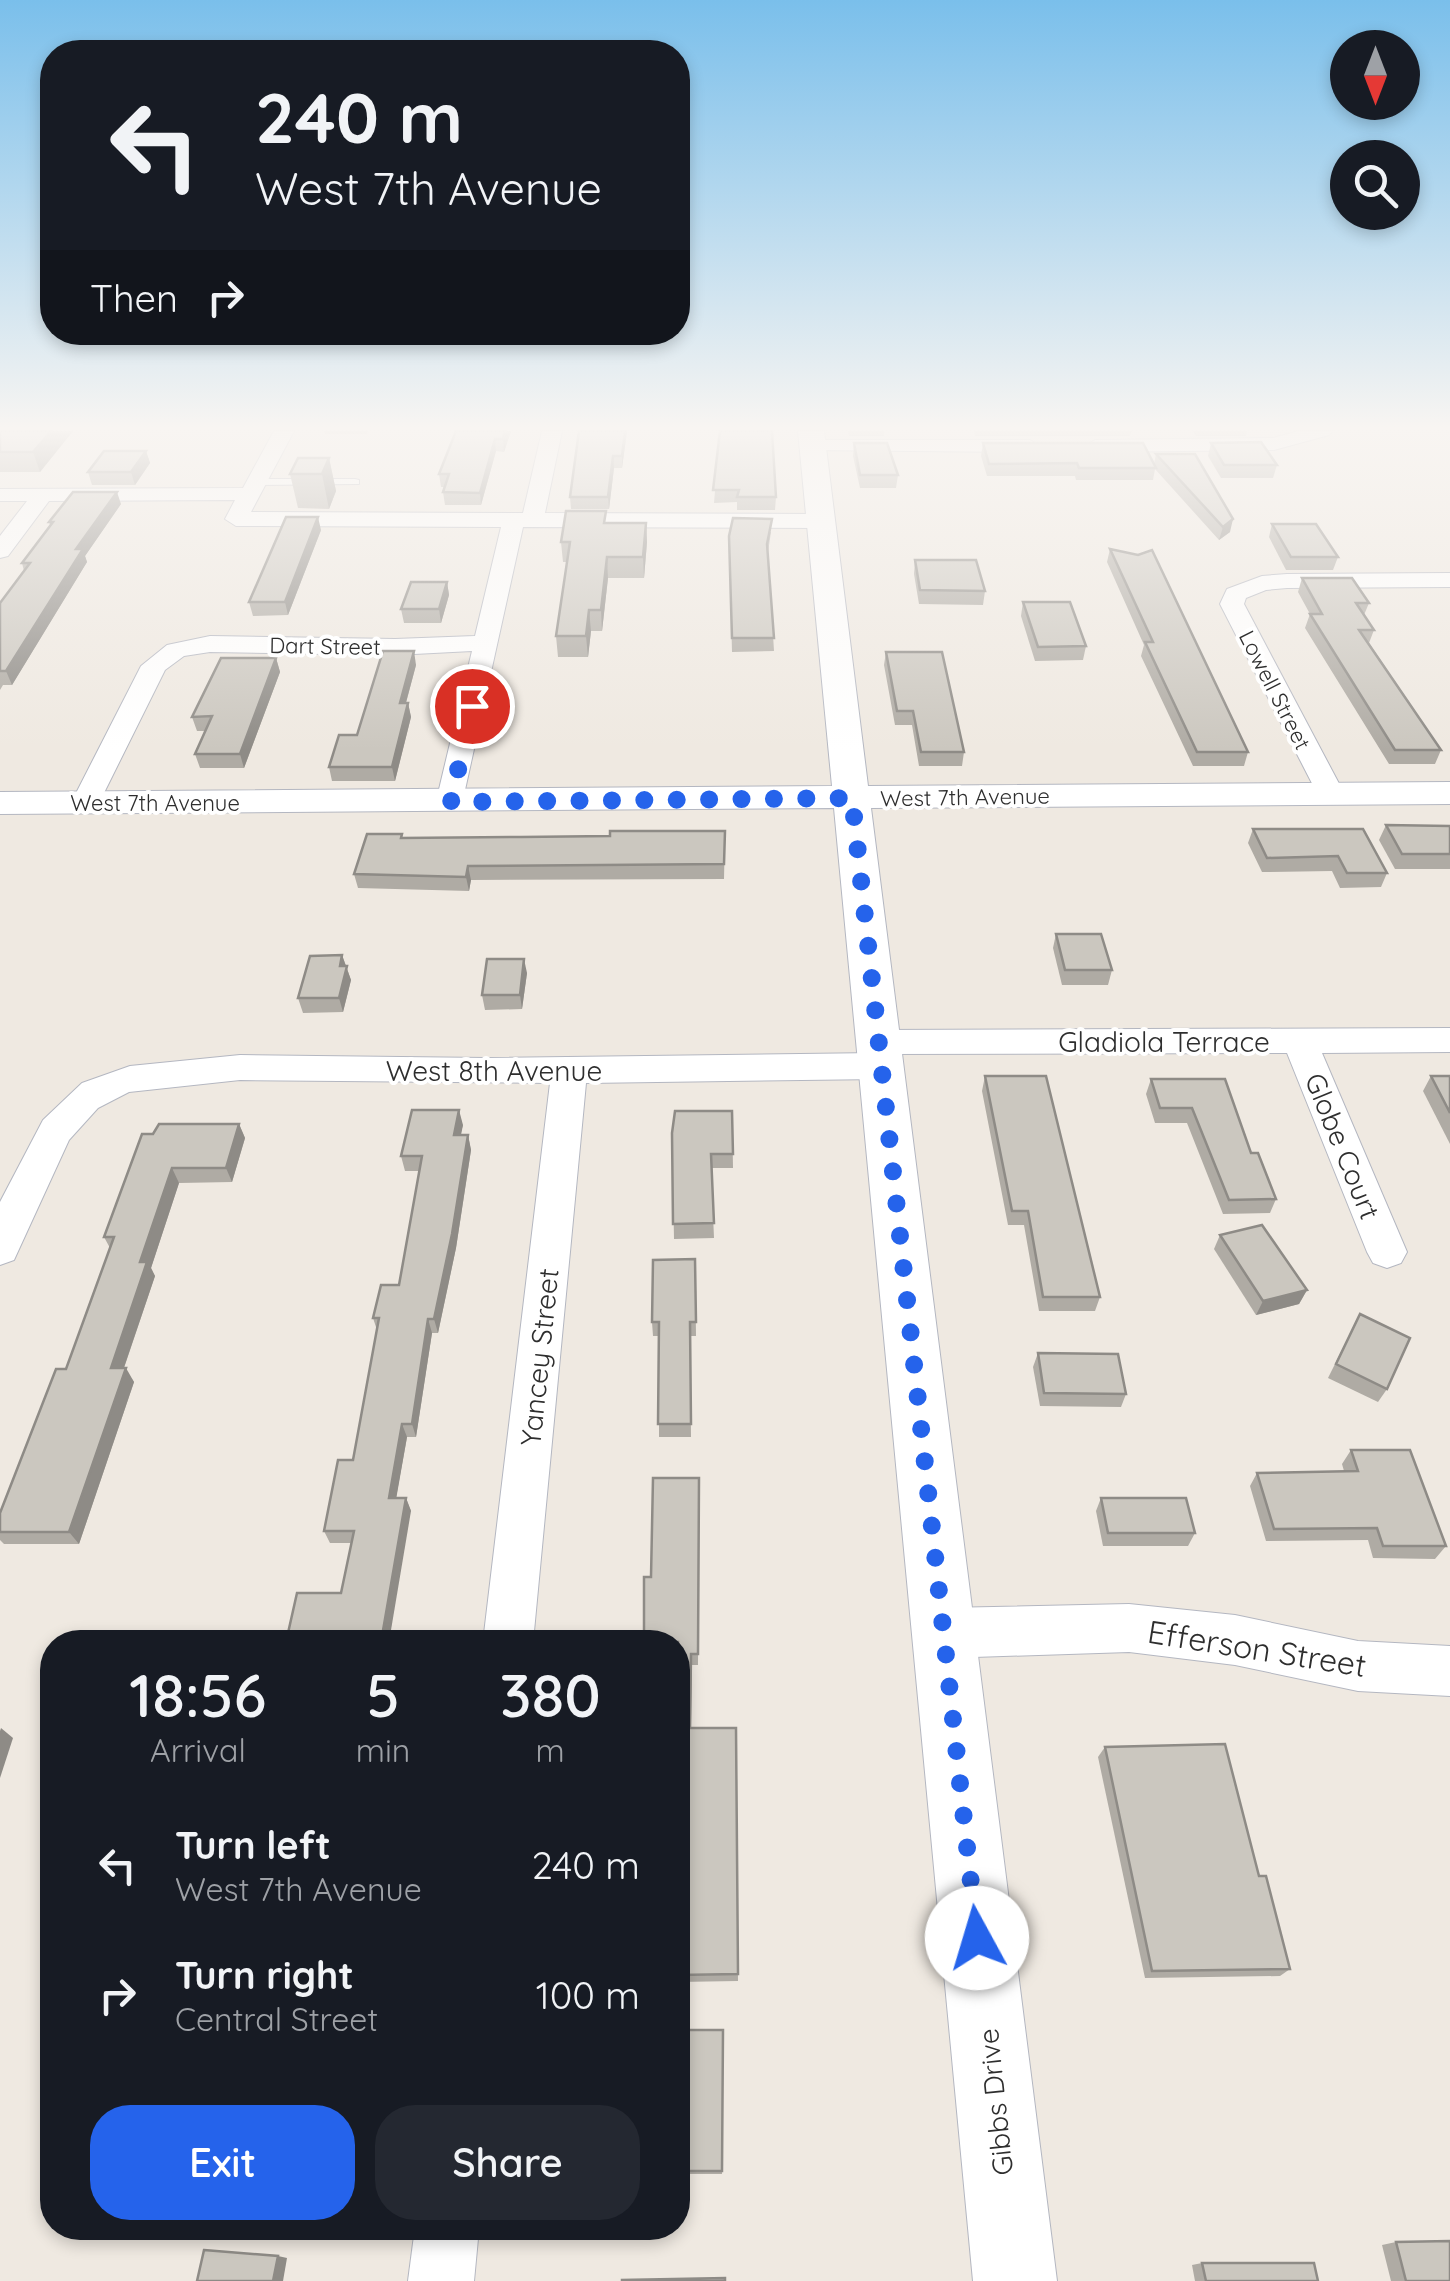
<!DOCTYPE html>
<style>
body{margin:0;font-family:Quicksand,sans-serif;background:#242831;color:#f1f3f6;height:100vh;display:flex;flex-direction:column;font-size:38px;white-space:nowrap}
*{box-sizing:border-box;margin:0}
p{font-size:32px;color:#9ea1a6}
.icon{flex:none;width:55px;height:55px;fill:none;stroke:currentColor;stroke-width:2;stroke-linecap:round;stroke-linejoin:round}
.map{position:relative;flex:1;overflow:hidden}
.sheet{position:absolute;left:40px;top:1630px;width:650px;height:610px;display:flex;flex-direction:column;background:#171b24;border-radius:40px;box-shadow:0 5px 15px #0003}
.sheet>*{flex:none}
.top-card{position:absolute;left:40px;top:40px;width:650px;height:305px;border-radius:40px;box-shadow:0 5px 15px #0003;background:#171b24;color:#f1f3f6;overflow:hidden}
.needle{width:65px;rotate:180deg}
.controls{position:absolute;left:1330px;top:30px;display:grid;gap:20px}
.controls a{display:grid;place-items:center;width:90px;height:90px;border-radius:50%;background:#171b24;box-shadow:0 5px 15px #0003;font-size:50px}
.pin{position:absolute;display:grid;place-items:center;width:85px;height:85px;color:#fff;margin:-42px;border:5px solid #fff;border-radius:50%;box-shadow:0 2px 10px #0007}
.me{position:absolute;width:110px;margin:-55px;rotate:354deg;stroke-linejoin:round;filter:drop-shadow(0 0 8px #0008)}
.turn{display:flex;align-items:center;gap:35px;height:210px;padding:0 50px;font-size:45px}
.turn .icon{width:130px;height:130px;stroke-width:2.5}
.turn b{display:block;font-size:70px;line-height:85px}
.then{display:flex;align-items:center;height:95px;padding:0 50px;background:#0003;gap:20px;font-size:38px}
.eta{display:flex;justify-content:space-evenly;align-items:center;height:170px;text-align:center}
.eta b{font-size:60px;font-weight:600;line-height:70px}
.cta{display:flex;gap:20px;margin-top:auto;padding:20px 50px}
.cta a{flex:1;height:115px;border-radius:40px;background:#2563eb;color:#fff;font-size:40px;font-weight:600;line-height:115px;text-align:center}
.cta a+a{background:#242831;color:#f1f3f6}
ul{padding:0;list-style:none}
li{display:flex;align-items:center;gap:30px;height:130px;padding:0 50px}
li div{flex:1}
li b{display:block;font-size:38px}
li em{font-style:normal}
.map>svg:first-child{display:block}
</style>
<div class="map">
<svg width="1450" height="2281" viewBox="0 0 1450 2281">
<rect width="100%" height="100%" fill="#efe9e1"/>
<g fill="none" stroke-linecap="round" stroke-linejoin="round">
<defs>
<path id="service" d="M 355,479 L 359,480 L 359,484 L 257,485 L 251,482 L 257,479 Z"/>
<g id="minor">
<path d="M 274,431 L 294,431 L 251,512 L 523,513 L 542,431 L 562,431 L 545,513 L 821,514 L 832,521 L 821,528 L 523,527 L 461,808 L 441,808 L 436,802 L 472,651 L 395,655 L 210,652 L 184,656 L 165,670 L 96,809 L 76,809 L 71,803 L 141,666 L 167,645 L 210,636 L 395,639 L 475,636 L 501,527 L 236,526 L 225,519 L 235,500 L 49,501 L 8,556 L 0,558 L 0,536 L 27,501 L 0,501 L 0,489 L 243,488 Z"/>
<path d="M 1299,431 L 1332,431 L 1329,435 L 1274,450 L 1095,452 L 1085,446 L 1095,440 L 1273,438 Z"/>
<path d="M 813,440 L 1030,440 L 1040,446 L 1030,452 L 806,450 L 803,446 Z"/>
<path d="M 1450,573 L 1450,587 L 1287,588 L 1266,590 L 1246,598 L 1244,604 L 1344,793 L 1340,799 L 1320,799 L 1220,604 L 1227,589 L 1262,576 L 1287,574 Z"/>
<path d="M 1450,1028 L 1450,1052 L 1322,1053 L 1407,1252 L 1401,1263 L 1387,1268 L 1373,1263 L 1367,1252 L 1287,1053 L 884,1054 L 894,1057 L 899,1066 L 894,1075 L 881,1079 L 586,1083 L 533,1642 L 483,1642 L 550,1083 L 240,1080 L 129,1092 L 98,1108 L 69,1140 L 14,1260 L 0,1265 L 0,1202 L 43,1120 L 82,1083 L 130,1066 L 240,1055 L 485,1058 L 877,1053 L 867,1051 L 861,1042 L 867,1033 L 879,1030 Z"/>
<path d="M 1129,1604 L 1235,1615 L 1358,1641 L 1450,1646 L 1450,1696 L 1358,1691 L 1235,1665 L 1129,1652 L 944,1658 L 926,1650 L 919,1633 L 926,1616 L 944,1608 Z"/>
<path d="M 415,2228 L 479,2228 L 474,2281 L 408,2281 Z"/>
</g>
<path id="tertiary" d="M 798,431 L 824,431 L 868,786 L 1450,782 L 1450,804 L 871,808 L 1057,2281 L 973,2281 L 834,808 L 0,814 L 0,792 L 832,786 Z"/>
</defs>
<use href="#service" stroke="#b4b7c1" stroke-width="2"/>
<use href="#minor" stroke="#b4b7c1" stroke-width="2"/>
<use href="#tertiary" stroke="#b4b7c1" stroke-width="2"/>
<use href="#service" fill="#fff" fill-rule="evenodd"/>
<use href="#minor" fill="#fff" fill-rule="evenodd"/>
<use href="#tertiary" fill="#fff" fill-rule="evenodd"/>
</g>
<g fill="#afaba4">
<path d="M 0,431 L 73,431 L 40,472 L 0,472 Z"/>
<path d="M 324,431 L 368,431 L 367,434 L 325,434 Z"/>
<path d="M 456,431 L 511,431 L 504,452 L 496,451 L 481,505 L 445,505 L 443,492 L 445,487 L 441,487 L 439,474 Z"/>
<path d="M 579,431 L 627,431 L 622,468 L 614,468 L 609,509 L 571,509 L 570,497 Z"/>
<path d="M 720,431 L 776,497 L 775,510 L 737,510 L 737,502 L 714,503 Z"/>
<path d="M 848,431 L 884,431 L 884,436 L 849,436 Z"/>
<path d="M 974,431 L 1132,431 L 1130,436 L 975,436 Z"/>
<path d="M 1193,431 L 1247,431 L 1246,436 L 1196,436 Z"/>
<path d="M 854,443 L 898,475 L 896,488 L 860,488 L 853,456 Z"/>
<path d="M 983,443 L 1154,464 L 1156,454 L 1230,532 L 1219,540 L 1155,469 L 1153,480 L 1076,480 L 1075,476 L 987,476 L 981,456 Z"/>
<path d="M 1211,443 L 1277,465 L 1273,478 L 1221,478 L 1208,456 Z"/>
<path d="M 146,451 L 150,463 L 135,485 L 92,485 L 88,472 Z"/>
<path d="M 329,458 L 336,491 L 329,509 L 298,508 L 290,474 Z"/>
<path d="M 121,504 L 85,556 L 87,562 L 12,685 L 3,685 L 0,690 L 0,603 L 24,571 L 22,563 L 50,525 L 49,522 Z"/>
<path d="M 606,523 L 646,523 L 647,542 L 644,578 L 608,578 L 602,631 L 591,631 L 588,657 L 558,657 L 556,636 L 567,562 L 563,562 L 561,542 Z"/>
<path d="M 1272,524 L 1338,557 L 1333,570 L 1286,570 L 1269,537 Z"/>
<path d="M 321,530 L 288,615 L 253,616 L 249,602 Z"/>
<path d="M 771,532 L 768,552 L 774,651 L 732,652 L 729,536 Z"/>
<path d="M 1110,549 L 1248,752 L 1244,766 L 1193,766 L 1141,656 L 1144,645 L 1107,562 Z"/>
<path d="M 915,560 L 985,591 L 983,605 L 919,604 L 914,574 Z"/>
<path d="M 1302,578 L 1369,603 L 1364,615 L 1374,630 L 1369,643 L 1441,750 L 1435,764 L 1389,764 L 1305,628 L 1310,614 L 1298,592 Z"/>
<path d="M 447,582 L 449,595 L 441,623 L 404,623 L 401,609 Z"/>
<path d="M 1023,602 L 1086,646 L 1083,660 L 1035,661 L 1021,616 Z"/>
<path d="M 886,652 L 964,752 L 962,766 L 919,766 L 912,725 L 895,725 L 884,665 Z"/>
<path d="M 276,658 L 280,672 L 244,768 L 200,768 L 195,754 L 206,731 L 197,731 L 192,717 Z"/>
<path d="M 416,665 L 406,703 L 408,703 L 411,717 L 395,781 L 332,781 L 329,767 Z"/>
<path d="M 1386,825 L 1450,826 L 1450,869 L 1395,869 L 1379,840 Z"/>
<path d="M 1253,829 L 1387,873 L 1381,887 L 1340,888 L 1332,871 L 1262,872 L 1248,843 Z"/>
<path d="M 725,831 L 724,879 L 471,880 L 469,891 L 358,888 L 354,874 L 403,838 L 610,836 Z"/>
<path d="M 1056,934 L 1112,970 L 1108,985 L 1062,985 L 1053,948 Z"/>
<path d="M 342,955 L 351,980 L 343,1012 L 303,1013 L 298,998 Z"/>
<path d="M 527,973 L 522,1009 L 485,1010 L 482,995 Z"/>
<path d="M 985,1076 L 1100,1297 L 1095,1311 L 1039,1311 L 1024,1225 L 1008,1225 L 982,1091 Z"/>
<path d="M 1431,1076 L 1450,1076 L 1450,1144 L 1423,1091 Z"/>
<path d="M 1151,1079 L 1225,1079 L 1251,1153 L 1276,1199 L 1270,1213 L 1223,1214 L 1187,1123 L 1155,1123 L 1146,1094 Z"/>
<path d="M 732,1111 L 733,1168 L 711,1168 L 714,1238 L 674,1239 L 672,1133 Z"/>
<path d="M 239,1124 L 245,1138 L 232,1182 L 179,1183 L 151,1268 L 155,1276 L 124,1368 L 134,1382 L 79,1544 L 4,1544 L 0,1540 L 0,1513 L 66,1369 L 110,1248 L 104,1237 L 142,1134 Z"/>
<path d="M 463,1125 L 460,1135 L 468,1135 L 471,1150 L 456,1248 L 438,1333 L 432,1333 L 416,1437 L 407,1437 L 396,1498 L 406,1498 L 411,1511 L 341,1593 L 351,1543 L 330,1543 L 324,1531 L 353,1460 L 377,1330 L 373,1318 L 399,1285 L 420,1171 L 405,1171 L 401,1156 Z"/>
<path d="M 1220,1235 L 1307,1290 L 1299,1304 L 1256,1315 L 1214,1249 Z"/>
<path d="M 695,1259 L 696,1336 L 690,1336 L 691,1437 L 659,1437 L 659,1336 L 653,1336 L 652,1322 Z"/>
<path d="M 1360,1314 L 1387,1389 L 1378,1402 L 1328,1378 Z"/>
<path d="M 1038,1353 L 1126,1394 L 1121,1407 L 1040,1406 L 1033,1367 Z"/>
<path d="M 1351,1450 L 1446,1546 L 1435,1559 L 1373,1558 L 1368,1540 L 1266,1541 L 1250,1486 L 1257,1473 L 1344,1471 L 1342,1464 Z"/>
<path d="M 699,1478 L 698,1665 L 692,1665 L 691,1728 L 736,1728 L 738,1981 L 678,1982 L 678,1642 L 651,1577 Z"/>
<path d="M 1101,1498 L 1195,1533 L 1188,1546 L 1103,1546 L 1096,1511 Z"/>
<path d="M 1105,1747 L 1259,1876 L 1290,1969 L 1280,1976 L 1145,1978 L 1098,1757 Z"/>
<path d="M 678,2030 L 723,2030 L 722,2174 L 678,2174 Z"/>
<path d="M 1396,2242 L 1450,2281 L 1391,2281 L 1382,2245 Z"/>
<path d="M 1202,2263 L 1318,2281 L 1195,2281 L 1192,2265 Z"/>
</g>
<g fill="#8e8b86">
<path d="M 51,431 L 73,431 L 40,472 L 33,452 Z"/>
<path d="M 505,431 L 511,431 L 504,452 L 503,439 Z"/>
<path d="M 625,431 L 627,431 L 622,468 L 622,456 Z"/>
<path d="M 495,439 L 496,451 L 481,505 L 480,493 Z"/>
<path d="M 146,451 L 150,463 L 135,485 L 131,472 Z"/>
<path d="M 613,456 L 614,468 L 609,509 L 608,497 Z"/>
<path d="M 329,458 L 336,491 L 329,509 L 322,474 Z"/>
<path d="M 117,492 L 121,504 L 85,556 L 87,562 L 12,685 L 6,671 L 76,549 Z"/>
<path d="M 318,517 L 321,530 L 288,615 L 285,602 Z"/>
<path d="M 1233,519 L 1230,532 L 1219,540 L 1223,527 Z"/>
<path d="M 646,523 L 647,542 L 644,578 L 643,557 Z"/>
<path d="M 607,557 L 608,578 L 602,631 L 601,610 Z"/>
<path d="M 447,582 L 449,595 L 441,623 L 439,609 Z"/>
<path d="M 589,610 L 591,631 L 588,657 L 586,636 Z"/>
<path d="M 414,651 L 416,665 L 402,717 L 400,703 Z"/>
<path d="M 276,658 L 280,672 L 244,768 L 240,754 Z"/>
<path d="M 408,703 L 411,717 L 395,781 L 392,767 Z"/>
<path d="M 468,866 L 471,880 L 469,891 L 466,877 Z"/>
<path d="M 342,955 L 351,980 L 343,1012 L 339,998 L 340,966 Z"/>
<path d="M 524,959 L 527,973 L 522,1009 L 520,995 Z"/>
<path d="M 459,1110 L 463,1125 L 458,1150 L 454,1135 Z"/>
<path d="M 239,1124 L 245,1138 L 232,1182 L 226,1168 Z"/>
<path d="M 468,1135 L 471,1150 L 456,1248 L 438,1333 L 434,1319 Z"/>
<path d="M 172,1168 L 179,1183 L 151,1268 L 155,1276 L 119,1382 L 111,1368 L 140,1262 Z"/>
<path d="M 1307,1290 L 1299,1304 L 1256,1315 L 1263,1301 Z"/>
<path d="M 428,1319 L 432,1333 L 416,1437 L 412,1424 Z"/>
<path d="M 126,1368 L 134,1382 L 79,1544 L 69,1532 Z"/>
<path d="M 402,1424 L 407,1437 L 394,1511 L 389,1498 Z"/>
<path d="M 406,1498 L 411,1511 L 389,1642 L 381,1642 Z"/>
<path d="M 1,1728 L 13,1738 L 0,1778 L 0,1731 Z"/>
<path d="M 278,2256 L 287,2258 L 283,2281 L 273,2281 Z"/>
</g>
<g fill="#cbc7bf" stroke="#8e8b86" stroke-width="2.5">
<path d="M 0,431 L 51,431 L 33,452 L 0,452 Z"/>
<path d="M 456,431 L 505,431 L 503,439 L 495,439 L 480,493 L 443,492 L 449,474 L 439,474 Z"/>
<path d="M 579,431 L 625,431 L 622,456 L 613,456 L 608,497 L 570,497 Z"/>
<path d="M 720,431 L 772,431 L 776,497 L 737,497 L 739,490 L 713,490 Z"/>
<path d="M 1261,442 L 1277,465 L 1224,465 L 1211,443 Z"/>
<path d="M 854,443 L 887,443 L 898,475 L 860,475 Z"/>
<path d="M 983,443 L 1143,443 L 1156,468 L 1079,468 L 1077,463 L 989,464 Z"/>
<path d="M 104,451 L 146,451 L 131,472 L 88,472 Z"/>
<path d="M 1156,454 L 1195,454 L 1233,519 L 1223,527 Z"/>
<path d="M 298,458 L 329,458 L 322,474 L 290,474 Z"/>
<path d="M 73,492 L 117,492 L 76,549 L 83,549 L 6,671 L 0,671 L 0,603 L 30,563 L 22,563 L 53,522 L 49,522 Z"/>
<path d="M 566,511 L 606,511 L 604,523 L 646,523 L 643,557 L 607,557 L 601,610 L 589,610 L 586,636 L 556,636 L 570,542 L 561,542 Z"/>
<path d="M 286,517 L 318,517 L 285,602 L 249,602 Z"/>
<path d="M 733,518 L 772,519 L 767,544 L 774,638 L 732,638 L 729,536 Z"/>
<path d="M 1272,524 L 1316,524 L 1338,557 L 1291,557 Z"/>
<path d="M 1110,549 L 1138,555 L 1152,550 L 1248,752 L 1197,752 L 1145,642 L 1153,642 Z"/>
<path d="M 915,560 L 976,560 L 985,591 L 920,590 Z"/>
<path d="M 1302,578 L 1352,578 L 1369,603 L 1356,603 L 1374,630 L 1359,630 L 1441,750 L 1395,750 L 1310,614 L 1322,614 Z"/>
<path d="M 411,582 L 447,582 L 439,609 L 401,609 Z"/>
<path d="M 1023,602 L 1070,602 L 1086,646 L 1038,647 Z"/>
<path d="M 383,651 L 414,651 L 400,703 L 408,703 L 392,767 L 329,767 L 339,735 L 357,735 Z"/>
<path d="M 886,652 L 942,652 L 964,752 L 921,752 L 913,711 L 897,711 Z"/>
<path d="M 221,658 L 276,658 L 240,754 L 195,754 L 212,716 L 192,717 Z"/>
<path d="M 1386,825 L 1450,826 L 1450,854 L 1402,854 Z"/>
<path d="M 1253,829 L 1363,829 L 1387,873 L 1347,873 L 1338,856 L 1267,858 Z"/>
<path d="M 610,831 L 725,831 L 724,864 L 468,866 L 466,877 L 354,874 L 367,834 L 402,834 L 401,838 L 521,837 L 610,836 Z"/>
<path d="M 1056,934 L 1101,934 L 1112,970 L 1065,970 Z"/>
<path d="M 342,955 L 340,966 L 347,966 L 339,998 L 298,998 L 310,956 Z"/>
<path d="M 487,959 L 524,959 L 520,995 L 482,995 Z"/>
<path d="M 985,1076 L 1046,1076 L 1100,1297 L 1043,1297 L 1028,1211 L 1012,1211 Z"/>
<path d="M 1431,1076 L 1450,1076 L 1450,1113 Z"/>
<path d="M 1151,1079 L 1225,1079 L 1251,1153 L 1258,1153 L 1276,1199 L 1229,1200 L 1192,1108 L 1160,1108 Z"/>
<path d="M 412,1110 L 459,1110 L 454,1135 L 468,1135 L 452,1234 L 434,1319 L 428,1319 L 412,1424 L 402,1424 L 389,1498 L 406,1498 L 381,1642 L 286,1642 L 297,1593 L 341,1593 L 354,1531 L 324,1531 L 338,1460 L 353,1460 L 379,1318 L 373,1318 L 381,1285 L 399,1285 L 422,1156 L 401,1156 Z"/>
<path d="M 675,1111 L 732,1111 L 733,1154 L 711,1154 L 714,1223 L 673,1224 L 672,1133 Z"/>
<path d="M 159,1124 L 239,1124 L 226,1168 L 172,1168 L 140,1262 L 147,1262 L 111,1368 L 126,1368 L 69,1532 L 0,1532 L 0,1513 L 56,1369 L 66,1369 L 114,1237 L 104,1237 L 142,1134 L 153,1134 Z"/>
<path d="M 1262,1225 L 1307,1290 L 1263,1301 L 1220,1235 Z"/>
<path d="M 695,1259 L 696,1322 L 690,1322 L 691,1424 L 658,1424 L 659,1322 L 652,1322 L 653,1260 Z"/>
<path d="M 1360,1314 L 1410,1338 L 1387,1389 L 1336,1364 Z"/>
<path d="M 1038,1353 L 1118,1354 L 1126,1394 L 1044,1393 Z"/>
<path d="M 1351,1450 L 1410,1450 L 1446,1546 L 1383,1546 L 1377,1528 L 1274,1529 L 1257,1473 L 1358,1471 Z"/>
<path d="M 653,1478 L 699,1478 L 698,1654 L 691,1654 L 690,1728 L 736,1728 L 738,1974 L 678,1975 L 678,1642 L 644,1642 L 644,1577 L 651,1577 Z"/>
<path d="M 1101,1498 L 1186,1498 L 1195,1533 L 1108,1533 Z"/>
<path d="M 1225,1744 L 1259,1876 L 1266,1876 L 1290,1969 L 1152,1971 L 1105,1747 Z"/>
<path d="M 678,2030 L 723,2030 L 722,2171 L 678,2171 Z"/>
<path d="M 1450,2241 L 1450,2281 L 1406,2281 L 1396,2242 Z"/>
<path d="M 204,2250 L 278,2256 L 273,2281 L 197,2281 Z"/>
<path d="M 1202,2263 L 1314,2263 L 1318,2281 L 1206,2281 Z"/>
<path d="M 725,2278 L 725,2281 L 622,2281 L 622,2280 Z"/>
</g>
<linearGradient id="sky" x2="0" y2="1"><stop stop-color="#7abfeb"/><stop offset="0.57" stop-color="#f8f5f2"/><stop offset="1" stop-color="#f8f5f2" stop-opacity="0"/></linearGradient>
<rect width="1450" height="750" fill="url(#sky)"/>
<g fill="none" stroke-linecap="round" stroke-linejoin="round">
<path stroke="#2563eb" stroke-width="18" stroke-dasharray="0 32.4" d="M 472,706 L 451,802 L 852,798 L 977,1938"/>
</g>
<g text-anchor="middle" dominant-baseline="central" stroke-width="8" stroke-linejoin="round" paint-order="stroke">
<g font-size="22" fill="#2e2e2e" stroke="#fff">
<text transform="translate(325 646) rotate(1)">Dart Street</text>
<text transform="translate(1275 690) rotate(63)">Lowell Street</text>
<text transform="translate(965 797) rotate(-1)">West 7th Avenue</text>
<text x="155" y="803">West 7th Avenue</text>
</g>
<g font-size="28" fill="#2e2e2e" stroke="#fff">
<text x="1164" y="1041">Gladiola Terrace</text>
<text x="494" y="1070">West 8th Avenue</text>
<text transform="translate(1343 1146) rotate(68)">Globe Court</text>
<text transform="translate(539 1357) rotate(-84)">Yancey Street</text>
<text transform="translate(995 2102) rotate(-96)">Gibbs Drive</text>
</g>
<g font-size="32" fill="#2e2e2e" stroke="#fff">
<text transform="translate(1257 1648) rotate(9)">Efferson Street</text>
</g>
</g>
</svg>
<div class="controls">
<a><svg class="needle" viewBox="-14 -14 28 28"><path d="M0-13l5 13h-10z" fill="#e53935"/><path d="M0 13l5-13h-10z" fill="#9ea1a6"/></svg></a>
<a><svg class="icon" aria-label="search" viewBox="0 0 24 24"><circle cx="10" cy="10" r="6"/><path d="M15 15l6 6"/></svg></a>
</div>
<div class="pin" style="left:472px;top:706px;background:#d93025"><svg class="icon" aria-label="arrive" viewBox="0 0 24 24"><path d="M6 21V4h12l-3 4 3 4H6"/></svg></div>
<svg class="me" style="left:977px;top:1938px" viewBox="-20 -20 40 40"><circle r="19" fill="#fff"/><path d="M0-13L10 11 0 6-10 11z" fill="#2563eb"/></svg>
<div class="top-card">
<div class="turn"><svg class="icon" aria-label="left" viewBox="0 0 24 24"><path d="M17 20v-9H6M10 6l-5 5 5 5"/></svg><div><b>240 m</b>West 7th Avenue</div></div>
<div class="then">Then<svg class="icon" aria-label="right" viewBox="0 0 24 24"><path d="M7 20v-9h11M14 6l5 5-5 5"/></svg></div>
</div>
<section class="sheet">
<div class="eta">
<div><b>18:56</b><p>Arrival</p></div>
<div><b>5</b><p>min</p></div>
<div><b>380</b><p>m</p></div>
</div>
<ul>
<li><svg class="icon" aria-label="left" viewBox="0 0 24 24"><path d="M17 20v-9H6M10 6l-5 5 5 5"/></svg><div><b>Turn left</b><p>West 7th Avenue</p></div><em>240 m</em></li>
<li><svg class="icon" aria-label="right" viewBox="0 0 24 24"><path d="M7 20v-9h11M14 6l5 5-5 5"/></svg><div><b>Turn right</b><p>Central Street</p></div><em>100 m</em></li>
</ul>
<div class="cta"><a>Exit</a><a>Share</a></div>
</section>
</div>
